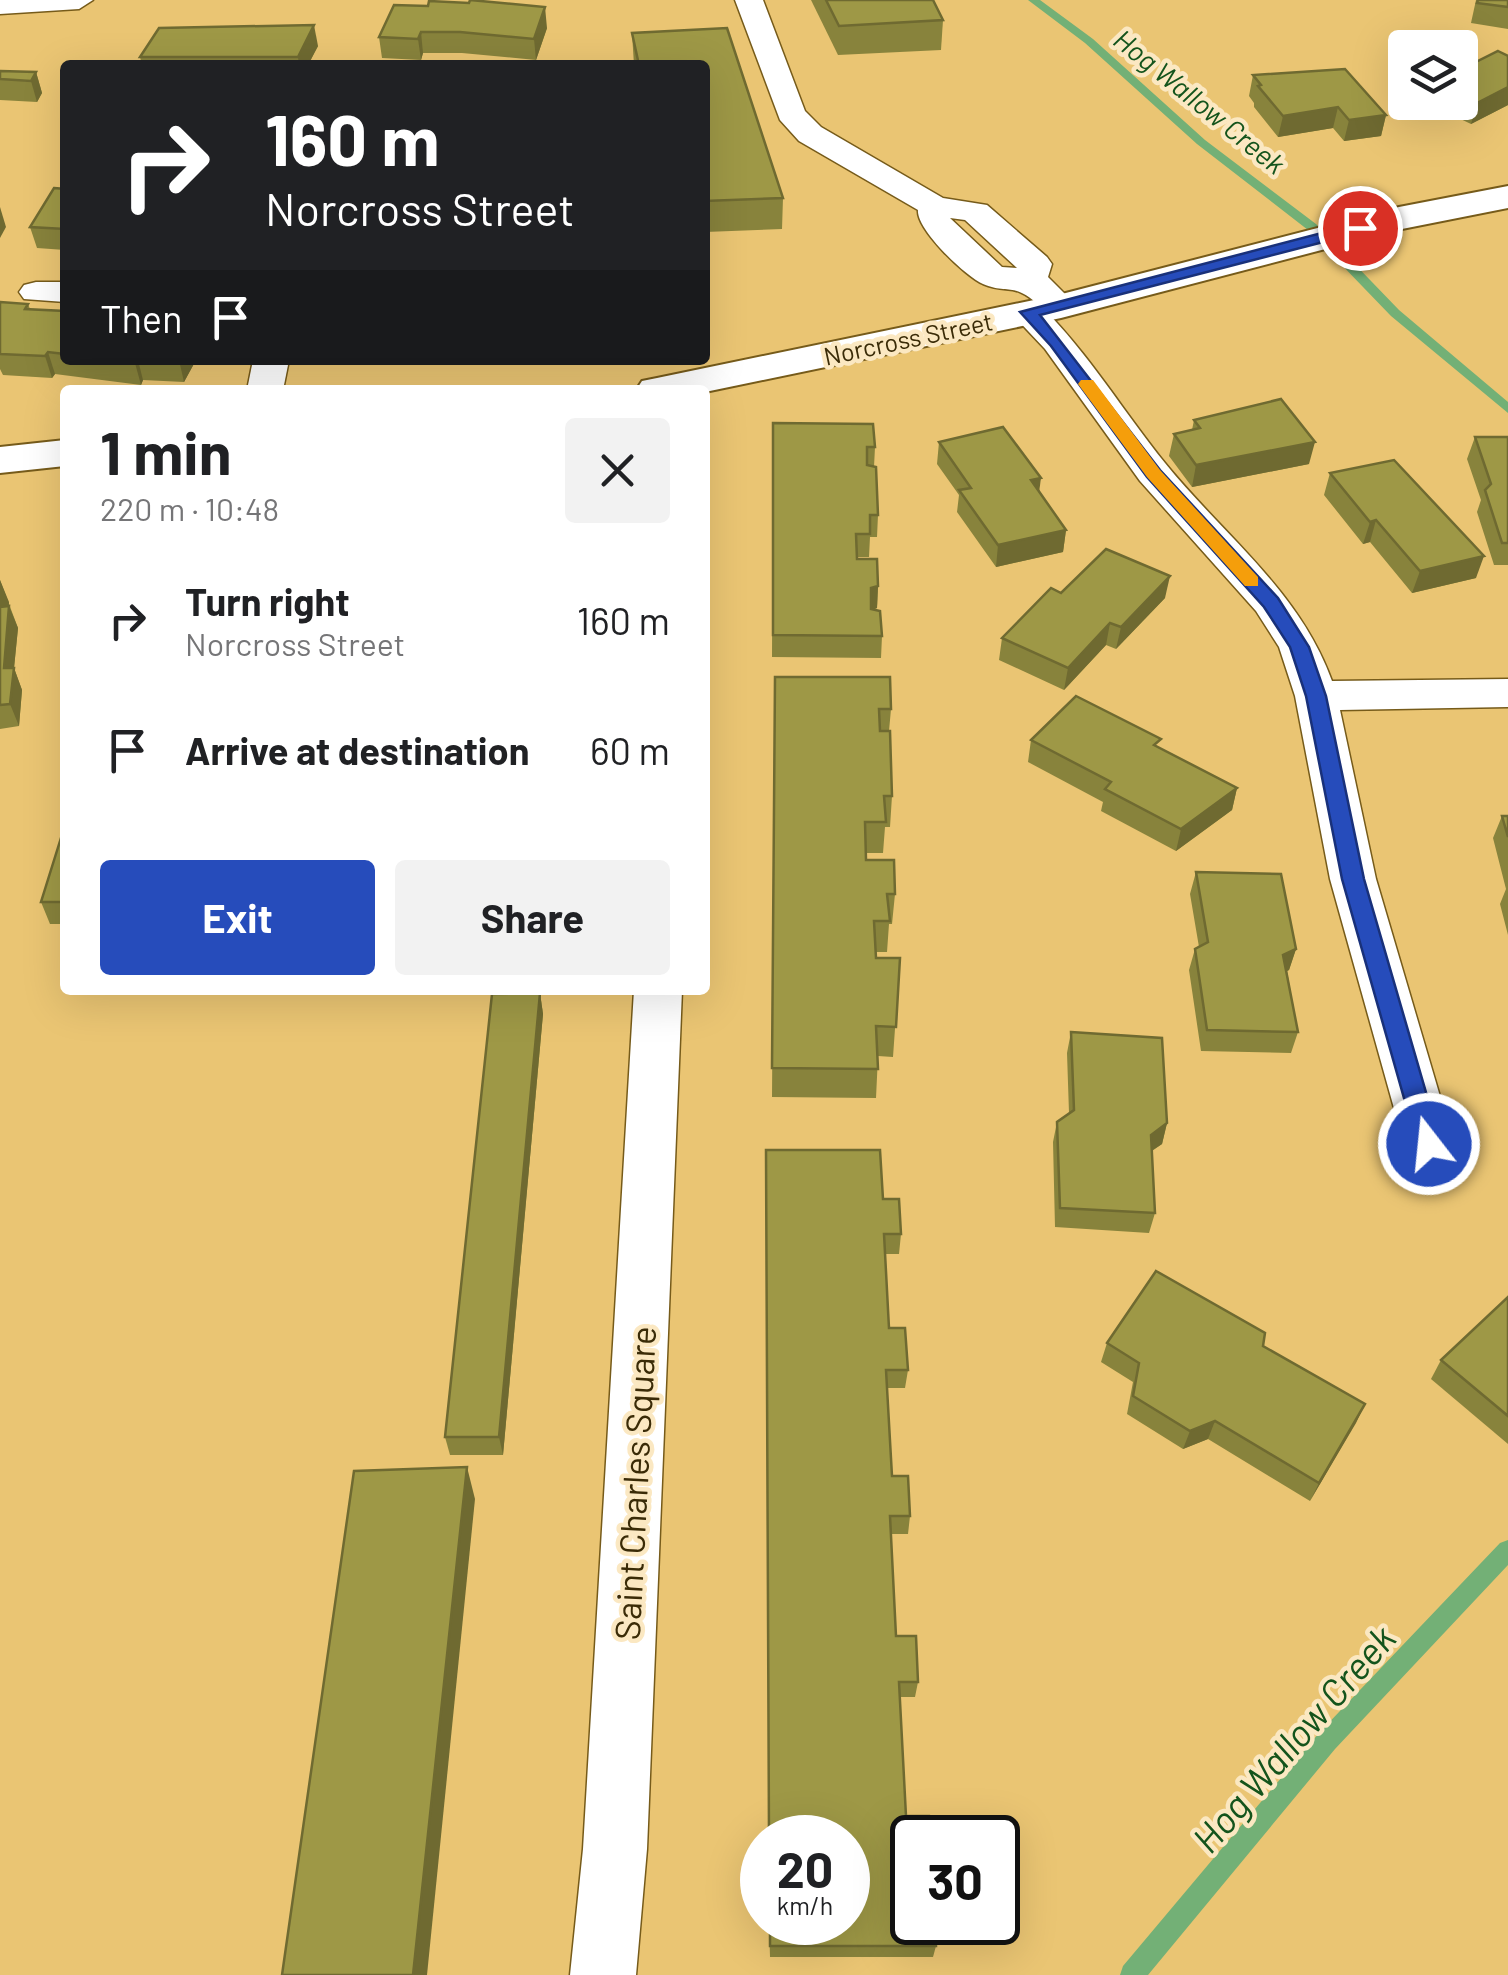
<!DOCTYPE html>
<meta charset="utf-8">
<style>
body{margin:0;font-family:Barlow,sans-serif;background:#f2f2f2;color:#202124;height:100vh;display:flex;flex-direction:column;font-size:38px;white-space:nowrap}
*{box-sizing:border-box;margin:0}
p{font-size:32px;color:#757577}
.icon{flex:none;width:55px;height:55px;fill:none;stroke:currentColor;stroke-width:2;stroke-linecap:round;stroke-linejoin:round}
.map{position:relative;flex:1;overflow:hidden}
.sheet{position:absolute;left:60px;top:385px;width:650px;height:610px;display:flex;flex-direction:column;background:#fff;border-radius:10px;box-shadow:0 10px 40px #0002}
.sheet>*{flex:none}
.guide{position:absolute;left:60px;top:60px;width:650px;height:305px;border-radius:10px;box-shadow:0 10px 40px #0002;background:#202124;color:#fff;overflow:hidden}
.fabs{position:absolute;left:1388px;top:30px;display:grid;gap:20px}
.fabs a{display:grid;place-items:center;width:90px;height:90px;border-radius:10px;background:#fff;box-shadow:0 10px 40px #0002;font-size:50px}
.speed{position:absolute;left:740px;top:1815px;display:flex;gap:20px;font-size:50px;font-weight:700;text-align:center}
.speed>*{display:grid;place-content:center;width:130px;height:130px;border-radius:50%;background:#fff;box-shadow:0 10px 40px #0002;line-height:1}
.speed small{font-size:25px;font-weight:400}
.speed .limit{border:5px solid #111;border-radius:15px;background:#fff;color:#111}
.pin{position:absolute;display:grid;place-items:center;width:85px;height:85px;color:#fff;margin:-42px;border:5px solid #fff;border-radius:50%;box-shadow:0 2px 10px #0007}
.me{position:absolute;width:110px;margin:-55px;rotate:344deg;stroke-linejoin:round;filter:drop-shadow(0 0 8px #0008)}
.turn{display:flex;align-items:center;gap:35px;height:210px;padding:0 40px;font-size:45px}
.turn .icon{width:130px;height:130px;stroke-width:2.5}
.turn b{display:block;font-size:70px;line-height:85px}
.then{display:flex;align-items:center;height:95px;padding:0 40px;background:#0003;gap:20px;font-size:38px}
.round{display:grid;place-items:center;flex:none;width:105px;height:105px;border-radius:10px;background:#f2f2f2}
.overview{display:flex;align-items:center;justify-content:space-between;height:170px;padding:0 40px}
h1{font-size:60px;font-weight:700;line-height:75px}
.cta{display:flex;gap:20px;margin-top:auto;padding:20px 40px}
.cta a{flex:1;height:115px;border-radius:10px;background:#264cbb;color:#fff;font-size:40px;font-weight:700;line-height:115px;text-align:center}
.cta a+a{background:#f2f2f2;color:#202124}
ul{padding:0;list-style:none}
li{display:flex;align-items:center;gap:30px;height:130px;padding:0 40px}
li div{flex:1}
li b{display:block;font-size:38px}
li em{font-style:normal}
.map>svg:first-child{display:block}
</style>
<div class="map">
<svg width="1508" height="1975" viewBox="0 0 1508 1975">
<rect width="100%" height="100%" fill="#eac573"/>
<g fill="none" stroke-linecap="round" stroke-linejoin="round">
<g fill="#73b076" fill-rule="evenodd">
<path d="M 1028,0 L 1040,0 L 1093,39 L 1205,140 L 1316,224 L 1399,310 L 1508,402 L 1508,413 L 1391,316 L 1308,230 L 1197,144 L 1085,43 Z"/>
<path d="M 1508,1540 L 1508,1565 L 1335,1749 L 1148,1975 L 1120,1975 L 1123,1966 L 1319,1733 L 1500,1543 Z"/>
</g>
<defs>
<g id="street">
<path d="M 0,0 L 93,0 L 79,9 L 0,14 Z"/>
<path d="M 735,0 L 763,0 L 805,111 L 821,127 L 943,198 L 987,205 L 1047,257 L 1052,264 L 1048,277 L 1071,300 L 1066,307 L 1041,306 C 1089,354 1123,411 1165,463 C 1224,536 1299,590 1332,681 L 1508,679 L 1508,707 L 1340,710 L 1376,879 L 1454,1144 L 1447,1159 L 1429,1165 L 1411,1159 L 1404,1144 L 1330,879 L 1295,696 L 1279,647 L 1256,611 L 1140,481 L 1045,349 L 1011,313 L 1016,306 L 1040,306 C 1012,281 1010,295 983,284 C 965,276 916,229 918,210 L 799,141 L 780,120 ZM 950,218 L 965,220 L 1017,268 L 1002,267 Z"/>
<path d="M 36,282 L 65,282 L 65,302 L 24,299 L 19,292 L 24,285 Z"/>
<path d="M 253,360 L 289,360 L 283,390 L 247,390 Z"/>
<path d="M 634,990 L 682,990 L 647,1849 L 636,1975 L 570,1975 L 583,1849 Z"/>
</g>
<g id="secondary">
<path d="M 1508,186 L 1508,208 L 1402,229 L 1061,318 L 705,392 L 636,390 L 642,381 L 657,378 L 1058,295 L 1399,207 Z"/>
<path d="M 65,440 L 65,466 L 0,473 L 0,447 Z"/>
</g>
</defs>
<use href="#street" stroke="#765b1a" stroke-width="3"/>
<use href="#secondary" stroke="#765b1a" stroke-width="4"/>
<use href="#street" fill="#fff" fill-rule="evenodd"/>
<use href="#secondary" fill="#fff" fill-rule="evenodd"/>
</g>
<g fill="#88833c">
<path d="M 811,0 L 933,0 L 943,20 L 941,50 L 838,55 Z"/>
<path d="M 1476,0 L 1508,0 L 1508,29 L 1471,23 Z"/>
<path d="M 394,5 L 547,28 L 536,60 L 462,53 L 423,53 L 421,60 L 382,58 L 379,37 Z"/>
<path d="M 727,28 L 783,198 L 782,229 L 705,232 L 705,65 L 634,65 L 632,33 Z"/>
<path d="M 318,46 L 308,65 L 142,65 L 140,57 Z"/>
<path d="M 1508,56 L 1508,105 L 1471,124 L 1429,104 L 1429,102 L 1460,102 L 1460,70 Z"/>
<path d="M 0,71 L 36,72 L 42,93 L 37,102 L 0,100 Z"/>
<path d="M 1253,75 L 1386,115 L 1381,136 L 1344,141 L 1333,128 L 1278,137 L 1254,107 L 1254,103 L 1249,96 Z"/>
<path d="M 65,189 L 65,250 L 37,248 L 30,227 Z"/>
<path d="M 0,302 L 28,304 L 30,309 L 65,311 L 65,360 L 196,360 L 184,382 L 143,380 L 141,385 L 55,374 L 52,378 L 3,375 L 0,369 Z"/>
<path d="M 1194,420 L 1309,464 L 1192,487 L 1169,456 L 1174,434 L 1192,430 Z"/>
<path d="M 773,423 L 875,447 L 874,467 L 878,515 L 877,537 L 870,537 L 869,557 L 857,557 L 857,559 L 878,586 L 877,608 L 874,609 L 882,636 L 881,658 L 772,657 Z"/>
<path d="M 1475,437 L 1508,437 L 1508,565 L 1494,565 L 1477,512 L 1481,500 L 1467,459 Z"/>
<path d="M 939,442 L 1039,491 L 1066,530 L 1063,552 L 996,567 L 957,512 L 959,495 L 937,464 Z"/>
<path d="M 1330,473 L 1476,578 L 1412,593 L 1370,542 L 1363,544 L 1324,495 Z"/>
<path d="M 0,580 L 18,628 L 14,668 L 22,690 L 19,726 L 0,729 Z"/>
<path d="M 1165,598 L 1116,649 L 1106,645 L 1064,690 L 999,660 L 1002,638 Z"/>
<path d="M 775,677 L 891,709 L 889,731 L 892,796 L 890,827 L 885,827 L 883,853 L 865,853 L 866,860 L 895,894 L 892,924 L 889,924 L 887,952 L 876,952 L 876,958 L 900,958 L 893,1057 L 878,1056 L 876,1098 L 772,1097 Z"/>
<path d="M 1031,740 L 1159,748 L 1237,788 L 1232,810 L 1176,851 L 1101,811 L 1103,802 L 1028,762 Z"/>
<path d="M 1502,816 L 1508,837 L 1508,935 L 1500,904 L 1506,889 L 1493,838 Z"/>
<path d="M 65,825 L 65,924 L 50,924 L 41,902 Z"/>
<path d="M 1196,872 L 1296,949 L 1289,970 L 1287,971 L 1298,1032 L 1291,1053 L 1201,1051 L 1189,970 L 1195,949 L 1199,947 L 1190,894 Z"/>
<path d="M 540,993 L 543,1014 L 503,1455 L 450,1455 L 445,1437 Z"/>
<path d="M 1071,1032 L 1167,1123 L 1162,1144 L 1152,1151 L 1155,1213 L 1149,1233 L 1055,1227 L 1053,1142 L 1057,1122 L 1069,1113 L 1067,1053 Z"/>
<path d="M 883,1199 L 901,1234 L 899,1254 L 885,1254 L 889,1328 L 908,1370 L 905,1388 L 887,1388 L 892,1476 L 910,1516 L 908,1534 L 891,1534 L 896,1636 L 918,1682 L 915,1697 L 900,1697 L 906,1816 L 936,1946 L 933,1957 L 770,1957 L 769,1922 Z"/>
<path d="M 1508,1297 L 1508,1444 L 1431,1379 L 1441,1360 Z"/>
<path d="M 1107,1343 L 1263,1346 L 1365,1404 L 1310,1501 L 1208,1439 L 1183,1449 L 1127,1414 L 1133,1382 L 1101,1362 Z"/>
</g>
<g fill="#6f6a31">
<path d="M 545,7 L 547,28 L 536,60 L 534,39 Z"/>
<path d="M 314,25 L 318,46 L 308,65 L 299,65 L 298,57 Z"/>
<path d="M 421,32 L 423,53 L 421,60 L 418,39 Z"/>
<path d="M 36,72 L 42,93 L 37,102 L 31,81 Z"/>
<path d="M 1508,87 L 1508,105 L 1471,124 L 1477,103 Z"/>
<path d="M 1338,107 L 1333,128 L 1278,137 L 1283,116 Z"/>
<path d="M 1386,115 L 1381,136 L 1344,141 L 1349,120 Z"/>
<path d="M 0,207 L 6,227 L 0,238 Z"/>
<path d="M 48,352 L 55,374 L 52,378 L 45,356 Z"/>
<path d="M 136,360 L 138,360 L 143,380 L 141,385 L 135,363 Z"/>
<path d="M 179,360 L 196,360 L 184,382 Z"/>
<path d="M 1315,442 L 1309,464 L 1192,487 L 1196,465 Z"/>
<path d="M 1041,478 L 1038,500 L 1031,480 Z"/>
<path d="M 1376,520 L 1370,542 L 1363,544 L 1370,522 Z"/>
<path d="M 1066,530 L 1063,552 L 996,567 L 998,545 Z"/>
<path d="M 1484,556 L 1476,578 L 1412,593 L 1420,571 Z"/>
<path d="M 1170,576 L 1165,598 L 1116,649 L 1121,627 Z"/>
<path d="M 0,580 L 9,602 L 8,620 L 9,606 L 18,628 L 14,668 L 22,690 L 19,726 L 10,704 L 4,668 L 0,608 Z"/>
<path d="M 878,586 L 877,608 L 870,611 L 871,588 Z"/>
<path d="M 1110,623 L 1106,645 L 1064,690 L 1068,668 Z"/>
<path d="M 1237,788 L 1232,810 L 1176,851 L 1181,829 Z"/>
<path d="M 1296,949 L 1289,970 L 1276,976 L 1283,955 Z"/>
<path d="M 540,993 L 543,1014 L 503,1455 L 499,1437 Z"/>
<path d="M 1167,1123 L 1162,1144 L 1145,1155 L 1151,1135 Z"/>
<path d="M 1365,1404 L 1356,1423 L 1310,1501 L 1319,1483 Z"/>
<path d="M 1215,1421 L 1208,1439 L 1183,1449 L 1190,1431 Z"/>
<path d="M 467,1467 L 475,1499 L 427,1975 L 413,1975 Z"/>
</g>
<g fill="#9e9846" stroke="#6f6a31" stroke-width="2.5">
<path d="M 470,0 L 545,7 L 534,39 L 460,32 L 421,32 L 418,39 L 379,37 L 394,5 L 428,6 L 429,1 L 469,3 Z"/>
<path d="M 826,0 L 933,0 L 943,20 L 839,26 Z"/>
<path d="M 1478,0 L 1508,0 L 1508,7 L 1477,3 Z"/>
<path d="M 314,25 L 298,57 L 140,57 L 159,28 Z"/>
<path d="M 727,28 L 783,198 L 705,201 L 705,65 L 639,65 L 632,33 Z"/>
<path d="M 1498,51 L 1508,56 L 1508,87 L 1477,103 L 1460,95 L 1460,70 Z"/>
<path d="M 1345,69 L 1386,115 L 1349,120 L 1338,107 L 1283,116 L 1258,86 L 1261,85 L 1253,75 Z"/>
<path d="M 0,71 L 36,72 L 31,81 L 0,79 Z"/>
<path d="M 54,188 L 65,189 L 65,229 L 30,227 Z"/>
<path d="M 0,302 L 28,304 L 25,309 L 65,311 L 65,354 L 48,352 L 45,356 L 0,354 Z"/>
<path d="M 111,360 L 136,360 L 135,363 Z"/>
<path d="M 1281,399 L 1315,442 L 1196,465 L 1174,434 L 1200,428 L 1194,420 Z"/>
<path d="M 773,423 L 873,424 L 875,447 L 867,447 L 867,465 L 876,467 L 878,515 L 870,515 L 870,534 L 856,534 L 857,559 L 877,559 L 878,586 L 871,588 L 871,609 L 880,611 L 882,636 L 773,635 Z"/>
<path d="M 1003,427 L 1041,478 L 1031,480 L 1066,530 L 998,545 L 959,490 L 971,488 L 939,442 Z"/>
<path d="M 1475,437 L 1508,437 L 1508,543 L 1502,543 L 1485,490 L 1491,484 Z"/>
<path d="M 1394,460 L 1484,556 L 1420,571 L 1376,520 L 1370,522 L 1330,473 Z"/>
<path d="M 1106,549 L 1170,576 L 1121,627 L 1110,623 L 1068,668 L 1002,638 L 1051,588 L 1061,593 Z"/>
<path d="M 9,606 L 4,668 L 14,668 L 10,704 L 0,705 L 0,607 Z"/>
<path d="M 775,677 L 890,677 L 891,709 L 879,709 L 880,731 L 890,731 L 892,796 L 884,796 L 886,822 L 865,822 L 866,860 L 894,860 L 895,894 L 887,894 L 890,921 L 874,921 L 876,958 L 900,958 L 896,1027 L 876,1026 L 878,1069 L 772,1068 Z"/>
<path d="M 1076,696 L 1161,739 L 1154,745 L 1237,788 L 1181,829 L 1105,789 L 1111,782 L 1031,740 Z"/>
<path d="M 1502,816 L 1508,816 L 1508,837 Z"/>
<path d="M 65,825 L 65,902 L 41,902 Z"/>
<path d="M 1196,872 L 1281,874 L 1296,949 L 1283,955 L 1298,1032 L 1207,1030 L 1195,949 L 1208,942 Z"/>
<path d="M 540,993 L 499,1437 L 445,1437 L 492,994 Z"/>
<path d="M 1071,1032 L 1162,1038 L 1167,1123 L 1151,1135 L 1155,1213 L 1060,1208 L 1057,1122 L 1074,1110 Z"/>
<path d="M 766,1150 L 880,1150 L 883,1199 L 899,1199 L 901,1234 L 884,1234 L 889,1328 L 905,1328 L 908,1370 L 886,1370 L 892,1476 L 908,1476 L 910,1516 L 890,1516 L 896,1636 L 916,1636 L 918,1682 L 899,1682 L 906,1816 L 929,1816 L 931,1838 L 912,1838 L 912,1922 L 935,1922 L 936,1946 L 770,1946 L 770,1922 L 848,1922 L 848,1838 L 769,1838 Z"/>
<path d="M 1156,1271 L 1265,1333 L 1263,1346 L 1365,1404 L 1319,1483 L 1215,1421 L 1190,1431 L 1133,1396 L 1139,1363 L 1107,1343 Z"/>
<path d="M 1508,1297 L 1508,1416 L 1441,1360 Z"/>
<path d="M 467,1467 L 413,1975 L 282,1975 L 354,1471 Z"/>
</g>
<path fill="#264cbb" stroke="#19317a" stroke-width="2.5" d="M 1360,223 L 1366,224 L 1366,231 L 1040,315 L 1160,470 L 1278,598 L 1309,647 L 1326,696 L 1364,879 L 1441,1144 L 1429,1154 L 1417,1144 L 1342,879 L 1306,696 L 1290,647 L 1264,607 L 1147,477 L 1051,346 L 1020,312 Z"/>
<path fill="#f59e0b" d="M 1081,380 L 1093,380 L 1160,470 L 1258,577 L 1258,586 L 1245,586 L 1147,477 L 1078,384 Z"/>
<g text-anchor="middle" dominant-baseline="central" stroke-width="9" stroke-linejoin="round" paint-order="stroke">
<g font-size="25" fill="#3a2b07" stroke="#fbe8c2">
<text transform="translate(908 338) rotate(-12)">Norcross Street</text>
</g>
<g font-size="28" font-style="italic" fill="#14541c" stroke="#fbe8c2">
<text transform="translate(1200 101) rotate(39)">Hog Wallow Creek</text>
</g>
<g font-size="35" fill="#3a2b07" stroke="#fbe8c2">
<text transform="translate(634 1483) rotate(-87)">Saint Charles Square</text>
</g>
<g font-size="38" font-style="italic" fill="#14541c" stroke="#fbe8c2">
<text transform="translate(1293 1738) rotate(-49)">Hog Wallow Creek</text>
</g>
</g>
</svg>
<div class="fabs">
<a><svg class="icon" aria-label="layers" viewBox="0 0 24 24"><path d="M12 4l9 5-9 5-9-5zM3 14l9 5 9-5"/></svg></a>
</div>
<div class="speed"><div>20<small>km/h</small></div><div class="limit">30</div></div>
<div class="pin" style="left:1360px;top:228px;background:#d93025"><svg class="icon" aria-label="arrive" viewBox="0 0 24 24"><path d="M6 21V4h12l-3 4 3 4H6"/></svg></div>
<svg class="me" style="left:1429px;top:1144px" viewBox="-20 -20 40 40"><circle r="17" fill="#264cbb" stroke="#fff" stroke-width="3"/><path d="M0-11L8 9 0 5-8 9z" fill="#fff"/></svg>
<div class="guide">
<div class="turn"><svg class="icon" aria-label="right" viewBox="0 0 24 24"><path d="M7 20v-9h11M14 6l5 5-5 5"/></svg><div><b>160 m</b>Norcross Street</div></div>
<div class="then">Then<svg class="icon" aria-label="arrive" viewBox="0 0 24 24"><path d="M6 21V4h12l-3 4 3 4H6"/></svg></div>
</div>
<section class="sheet">
<div class="overview"><div><h1>1 min</h1><p>220 m · 10:48</p></div><a class="round"><svg class="icon" aria-label="close" viewBox="0 0 24 24"><path d="M6 6l12 12M18 6L6 18"/></svg></a></div>
<ul>
<li><svg class="icon" aria-label="right" viewBox="0 0 24 24"><path d="M7 20v-9h11M14 6l5 5-5 5"/></svg><div><b>Turn right</b><p>Norcross Street</p></div><em>160 m</em></li>
<li><svg class="icon" aria-label="arrive" viewBox="0 0 24 24"><path d="M6 21V4h12l-3 4 3 4H6"/></svg><div><b>Arrive at destination</b></div><em>60 m</em></li>
</ul>
<div class="cta"><a>Exit</a><a>Share</a></div>
</section>
</div>
